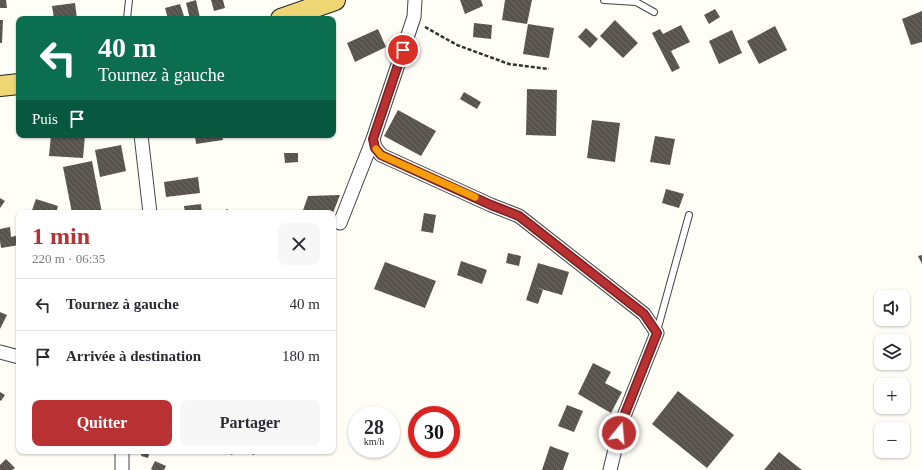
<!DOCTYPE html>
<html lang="fr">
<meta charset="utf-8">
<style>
body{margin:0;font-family:"Times New Roman",serif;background:#f7f7f7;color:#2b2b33;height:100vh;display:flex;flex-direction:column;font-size:15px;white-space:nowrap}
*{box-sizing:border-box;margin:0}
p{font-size:13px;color:#7c7c81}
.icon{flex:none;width:22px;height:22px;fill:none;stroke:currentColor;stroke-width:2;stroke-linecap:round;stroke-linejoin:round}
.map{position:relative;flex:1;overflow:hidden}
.sheet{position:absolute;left:16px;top:210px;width:320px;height:244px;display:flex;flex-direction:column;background:#fff;border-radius:8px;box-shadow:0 1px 3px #0004}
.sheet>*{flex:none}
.banner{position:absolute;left:16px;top:16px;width:320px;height:122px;border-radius:8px;box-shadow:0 1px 3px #0004;background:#0b6e4f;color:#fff;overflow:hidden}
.controls{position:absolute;left:874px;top:290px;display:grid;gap:8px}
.controls a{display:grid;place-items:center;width:36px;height:36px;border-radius:8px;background:#fff;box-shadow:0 1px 3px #0004;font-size:20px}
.speed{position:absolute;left:348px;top:406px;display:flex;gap:8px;font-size:20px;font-weight:700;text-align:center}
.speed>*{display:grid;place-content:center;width:52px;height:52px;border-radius:50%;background:#fff;box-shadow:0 1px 3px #0004;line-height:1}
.speed small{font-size:10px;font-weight:400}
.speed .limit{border:6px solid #d22;background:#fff;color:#111}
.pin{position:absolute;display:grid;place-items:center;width:34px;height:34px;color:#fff;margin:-17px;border:2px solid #fff;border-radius:50%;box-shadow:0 1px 4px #0007}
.me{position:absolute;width:44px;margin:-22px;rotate:17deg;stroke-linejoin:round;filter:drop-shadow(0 0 3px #0008)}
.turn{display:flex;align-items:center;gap:14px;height:84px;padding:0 16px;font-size:18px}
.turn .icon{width:52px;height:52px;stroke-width:2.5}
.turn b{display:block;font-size:28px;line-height:34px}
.then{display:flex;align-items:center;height:38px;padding:0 16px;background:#0003;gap:8px;font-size:15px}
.round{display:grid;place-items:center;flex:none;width:42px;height:42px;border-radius:8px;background:#f7f7f7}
.summary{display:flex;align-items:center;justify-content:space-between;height:68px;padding:0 16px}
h1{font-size:24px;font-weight:700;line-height:30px;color:#b93132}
.action{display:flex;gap:8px;margin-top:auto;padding:8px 16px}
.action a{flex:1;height:46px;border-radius:8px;background:#b93132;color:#fff;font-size:16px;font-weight:700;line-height:46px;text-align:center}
.action a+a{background:#f7f7f7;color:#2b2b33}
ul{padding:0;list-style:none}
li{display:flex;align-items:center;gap:12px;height:52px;padding:0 16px;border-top:1px solid #e1e1e2}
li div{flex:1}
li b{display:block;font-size:15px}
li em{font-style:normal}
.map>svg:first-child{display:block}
</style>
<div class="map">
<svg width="922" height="470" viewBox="0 0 922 470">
<defs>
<pattern id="building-back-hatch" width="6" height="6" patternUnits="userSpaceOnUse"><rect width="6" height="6" fill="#59534e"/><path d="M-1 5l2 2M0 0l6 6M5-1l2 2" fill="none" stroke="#6c6763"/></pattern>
</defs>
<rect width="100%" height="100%" fill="#fefdf6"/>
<g fill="url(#building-back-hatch)">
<path d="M 0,0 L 6,0 L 7,8 L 0,8 Z"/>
<path d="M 196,0 L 200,18 L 190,19 L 186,3 Z"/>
<path d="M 211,0 L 223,0 L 225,8 L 214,11 Z"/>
<path d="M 460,0 L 481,0 L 483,6 L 465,14 Z"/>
<path d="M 505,0 L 532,0 L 527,24 L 502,20 Z"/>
<path d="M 75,3 L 77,19 L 54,19 L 52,6 Z"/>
<path d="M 180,4 L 185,19 L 168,19 L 165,8 Z"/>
<path d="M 715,9 L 720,17 L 709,24 L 704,15 Z"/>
<path d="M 922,11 L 922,42 L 911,45 L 902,19 Z"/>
<path d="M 0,20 L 3,20 L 2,43 L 0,43 Z"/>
<path d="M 615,20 L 638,43 L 623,58 L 600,36 Z"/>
<path d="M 474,23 L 492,25 L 491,39 L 473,37 Z"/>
<path d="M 528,24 L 554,28 L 549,58 L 523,54 Z"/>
<path d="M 681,25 L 690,42 L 671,51 L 680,68 L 672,72 L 652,33 L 660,29 L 663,34 Z"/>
<path d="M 775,26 L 787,50 L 759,64 L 747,41 Z"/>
<path d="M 586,28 L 598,39 L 590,48 L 578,37 Z"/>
<path d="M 378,29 L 386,47 L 355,62 L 347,43 Z"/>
<path d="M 732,30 L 742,53 L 719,64 L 709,41 Z"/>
<path d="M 333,88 L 336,99 L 333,100 Z"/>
<path d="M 527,89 L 557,90 L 556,136 L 526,135 Z"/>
<path d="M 464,92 L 481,102 L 477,109 L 460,99 Z"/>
<path d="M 398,110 L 436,131 L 421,156 L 384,136 Z"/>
<path d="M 592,120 L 620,123 L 615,162 L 587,158 Z"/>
<path d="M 51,135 L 85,135 L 83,158 L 49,156 Z"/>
<path d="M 195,135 L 222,135 L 223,140 L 196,144 Z"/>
<path d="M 655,136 L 675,139 L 670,165 L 650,162 Z"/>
<path d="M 121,145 L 126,171 L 100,177 L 95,150 Z"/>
<path d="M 284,153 L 298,153 L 298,162 L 285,163 Z"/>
<path d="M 92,161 L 102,213 L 72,213 L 63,167 Z"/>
<path d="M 198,177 L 200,193 L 166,197 L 164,182 Z"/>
<path d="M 666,189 L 684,194 L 679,208 L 662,203 Z"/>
<path d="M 340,195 L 333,213 L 302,213 L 308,196 Z"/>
<path d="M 0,198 L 5,201 L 0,208 Z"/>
<path d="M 36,199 L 58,206 L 56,213 L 31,213 Z"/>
<path d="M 201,204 L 202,213 L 185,213 L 184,206 Z"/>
<path d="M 228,209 L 228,213 L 216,213 Z"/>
<path d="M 424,213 L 436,215 L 433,233 L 421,231 Z"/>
<path d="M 10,227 L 11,237 L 19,235 L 19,245 L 1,248 L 0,241 L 0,229 Z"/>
<path d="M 508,253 L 521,256 L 519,266 L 506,263 Z"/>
<path d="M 922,255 L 922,264 L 918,256 Z"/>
<path d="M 461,261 L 487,270 L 482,284 L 457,275 Z"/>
<path d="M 385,262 L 436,281 L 425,308 L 374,289 Z"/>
<path d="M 538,263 L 569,272 L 562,295 L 534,287 L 543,290 L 538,304 L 526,300 Z"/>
<path d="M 0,312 L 7,315 L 0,329 Z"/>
<path d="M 593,363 L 611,372 L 605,383 L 622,392 L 611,413 L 578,394 Z"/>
<path d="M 678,391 L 734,435 L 707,468 L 652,424 Z"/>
<path d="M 0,392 L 5,395 L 1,401 L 0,400 Z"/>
<path d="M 567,405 L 583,411 L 574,432 L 558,426 Z"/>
<path d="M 550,446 L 569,453 L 563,470 L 542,470 Z"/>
<path d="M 142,451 L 150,451 L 148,458 L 141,456 Z"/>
<path d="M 226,451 L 235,451 L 232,455 Z"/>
<path d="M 244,451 L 256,451 L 254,455 Z"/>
<path d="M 779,452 L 802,470 L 764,470 Z"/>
<path d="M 6,459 L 15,468 L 12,470 L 0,470 L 0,465 Z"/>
<path d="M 155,461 L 166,466 L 164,470 L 153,470 L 151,469 Z"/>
</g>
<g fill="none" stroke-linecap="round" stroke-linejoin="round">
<defs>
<g id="lane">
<path d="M 604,0 L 636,2 L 654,12"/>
<path d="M 127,19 L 129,0"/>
<path d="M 657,331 L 689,215"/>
</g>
<g id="street">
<path d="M 141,135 L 150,213"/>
<path d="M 373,139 L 375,147 L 381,155 L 491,205 L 519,216 L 644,314 L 657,333 L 622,421 L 610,470"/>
<path d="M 340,223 L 373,139 L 414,17 L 415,0"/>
<path d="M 0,352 L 19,357"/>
<path d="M 122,470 L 122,451"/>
</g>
<g id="primary">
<path d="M 281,19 L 335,0"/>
<path d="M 0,86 L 19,84"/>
</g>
</defs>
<use href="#lane" stroke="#444" stroke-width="8"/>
<use href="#street" stroke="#444" stroke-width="15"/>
<use href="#primary" stroke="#222" stroke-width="22"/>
<path stroke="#333" stroke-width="2.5" stroke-dasharray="4 2" stroke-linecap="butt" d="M 425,27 L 457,45 L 509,64 L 549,69"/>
<use href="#lane" stroke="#fff" stroke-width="6"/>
<use href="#street" stroke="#fff" stroke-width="13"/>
<use href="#primary" stroke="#efd675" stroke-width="20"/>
</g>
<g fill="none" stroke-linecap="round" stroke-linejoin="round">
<defs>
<path id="route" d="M 403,50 L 373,139 L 375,148 L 381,155 L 491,205 L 519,216 L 644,314 L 657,333 L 622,421 L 619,433"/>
</defs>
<use href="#route" stroke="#782020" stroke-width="10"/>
<use href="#route" stroke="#b93132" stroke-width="7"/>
<path stroke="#f59e0b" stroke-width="7" d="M 376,149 L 381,155 L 475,197"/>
</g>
</svg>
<div class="controls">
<a><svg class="icon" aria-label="sound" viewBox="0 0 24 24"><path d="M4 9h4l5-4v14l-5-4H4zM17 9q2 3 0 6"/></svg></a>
<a><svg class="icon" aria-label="layers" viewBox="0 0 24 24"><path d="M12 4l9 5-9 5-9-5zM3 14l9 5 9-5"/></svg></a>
<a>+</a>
<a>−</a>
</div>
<div class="speed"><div>28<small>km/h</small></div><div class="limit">30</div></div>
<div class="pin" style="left:403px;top:50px;background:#d93025"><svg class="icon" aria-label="arrive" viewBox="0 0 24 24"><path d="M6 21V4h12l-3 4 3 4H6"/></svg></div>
<svg class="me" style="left:619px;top:433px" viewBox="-20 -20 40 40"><circle r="17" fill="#b93132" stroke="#fff" stroke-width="3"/><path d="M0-11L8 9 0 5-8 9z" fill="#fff"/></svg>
<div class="banner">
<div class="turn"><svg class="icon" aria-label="left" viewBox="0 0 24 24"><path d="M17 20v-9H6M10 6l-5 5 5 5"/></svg><div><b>40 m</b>Tournez à gauche</div></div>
<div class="then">Puis<svg class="icon" aria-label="arrive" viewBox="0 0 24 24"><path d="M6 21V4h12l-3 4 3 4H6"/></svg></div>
</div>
<section class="sheet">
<div class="summary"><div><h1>1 min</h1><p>220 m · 06:35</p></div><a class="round"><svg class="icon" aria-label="close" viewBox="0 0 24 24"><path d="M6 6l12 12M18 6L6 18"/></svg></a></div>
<ul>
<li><svg class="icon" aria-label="left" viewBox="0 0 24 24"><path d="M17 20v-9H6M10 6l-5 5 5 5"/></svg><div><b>Tournez à gauche</b></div><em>40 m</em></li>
<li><svg class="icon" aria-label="arrive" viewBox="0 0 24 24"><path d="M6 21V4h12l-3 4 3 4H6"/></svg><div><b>Arrivée à destination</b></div><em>180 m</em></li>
</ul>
<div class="action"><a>Quitter</a><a>Partager</a></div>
</section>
</div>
